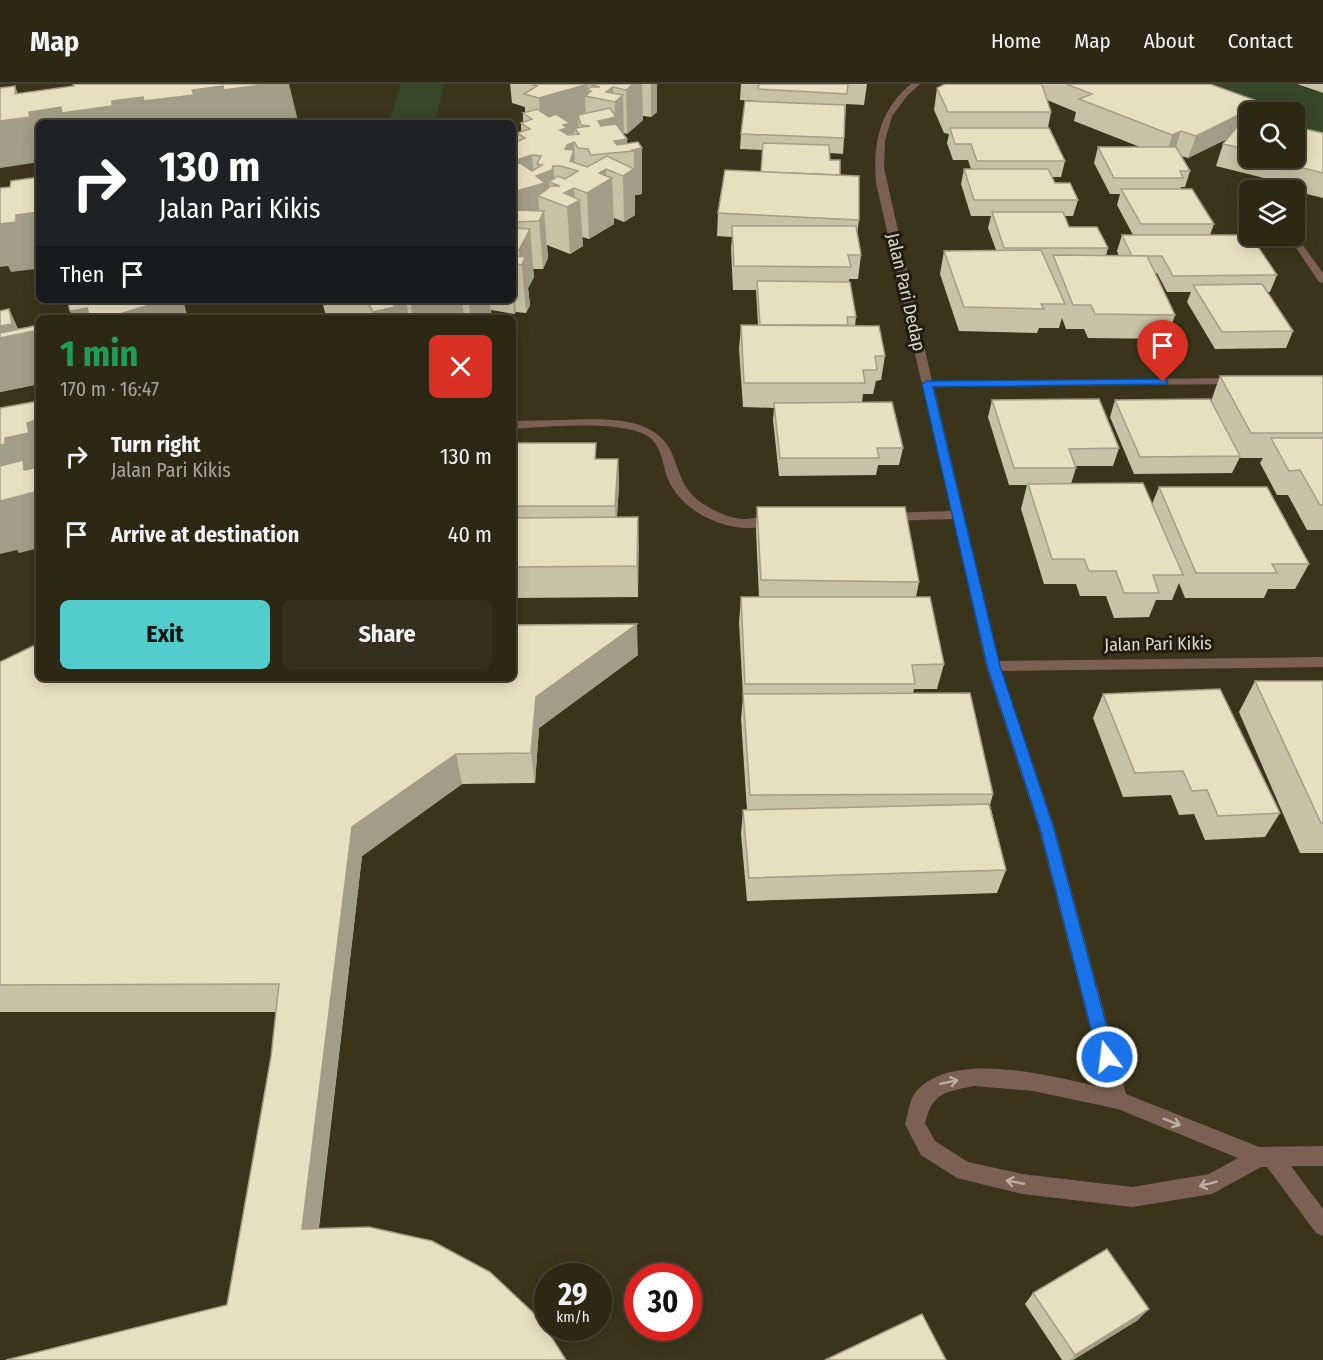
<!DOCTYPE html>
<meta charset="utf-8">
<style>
body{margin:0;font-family:"Fira Sans Condensed",sans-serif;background:#34301d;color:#f1f3f6;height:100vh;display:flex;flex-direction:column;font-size:22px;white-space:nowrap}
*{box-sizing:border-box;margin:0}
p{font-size:20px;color:#a6a6a0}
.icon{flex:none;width:33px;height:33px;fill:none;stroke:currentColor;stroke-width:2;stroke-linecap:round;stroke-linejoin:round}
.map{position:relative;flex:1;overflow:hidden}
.panel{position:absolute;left:36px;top:231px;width:480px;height:366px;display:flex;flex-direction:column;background:#2c2814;border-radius:9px;box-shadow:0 3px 15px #0003,0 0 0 2px #484434}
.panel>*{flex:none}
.top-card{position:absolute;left:36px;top:36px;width:480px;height:183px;border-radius:9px;box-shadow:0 3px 15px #0003,0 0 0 2px #484434;background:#202124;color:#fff;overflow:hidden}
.fabs{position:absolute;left:1239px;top:18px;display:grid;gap:12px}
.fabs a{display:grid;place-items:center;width:66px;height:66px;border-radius:9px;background:#2c2814;box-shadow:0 3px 15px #0003,0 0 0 2px #484434;font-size:30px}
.speed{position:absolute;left:534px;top:1179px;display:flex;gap:12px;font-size:30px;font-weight:700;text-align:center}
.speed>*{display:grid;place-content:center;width:78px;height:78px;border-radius:50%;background:#2c2814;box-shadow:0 3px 15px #0003,0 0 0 2px #484434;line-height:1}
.speed small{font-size:15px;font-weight:400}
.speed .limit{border:9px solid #d22;background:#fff;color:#111}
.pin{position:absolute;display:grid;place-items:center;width:51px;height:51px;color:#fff;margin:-62px -26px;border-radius:50% 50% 50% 0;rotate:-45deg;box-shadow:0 0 6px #0007}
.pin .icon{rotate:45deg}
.me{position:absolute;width:66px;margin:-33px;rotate:345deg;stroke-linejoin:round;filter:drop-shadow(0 0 4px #0008)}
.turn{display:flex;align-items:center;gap:21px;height:126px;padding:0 24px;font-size:27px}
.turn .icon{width:78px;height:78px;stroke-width:2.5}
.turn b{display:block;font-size:42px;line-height:51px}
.then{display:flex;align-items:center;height:57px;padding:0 24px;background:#0003;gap:12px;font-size:22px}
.round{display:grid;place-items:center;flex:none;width:63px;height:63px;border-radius:9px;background:#34301d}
.summary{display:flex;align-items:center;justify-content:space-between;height:102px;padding:0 24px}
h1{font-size:36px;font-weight:700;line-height:45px;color:#1e9e55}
.button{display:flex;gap:12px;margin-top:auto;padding:12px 24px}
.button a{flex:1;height:69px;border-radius:9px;background:#53cdcb;color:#111;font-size:24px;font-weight:700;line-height:69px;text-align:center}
.button a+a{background:#34301d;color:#f1f3f6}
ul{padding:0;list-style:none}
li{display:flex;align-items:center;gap:18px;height:78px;padding:0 24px}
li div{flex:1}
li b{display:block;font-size:22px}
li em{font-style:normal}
header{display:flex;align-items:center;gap:36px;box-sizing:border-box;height:84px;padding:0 30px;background:#2c2814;border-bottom:2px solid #484434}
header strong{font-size:28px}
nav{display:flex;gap:33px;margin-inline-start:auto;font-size:21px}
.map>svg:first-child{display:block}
</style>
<header>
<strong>Map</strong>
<nav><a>Home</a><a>Map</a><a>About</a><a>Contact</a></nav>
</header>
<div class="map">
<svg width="1323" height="1276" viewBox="0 0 1323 1276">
<rect width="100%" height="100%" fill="#3a351a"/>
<g fill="#364827">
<path d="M 401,0 L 444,0 L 435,38 L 389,38 Z"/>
<path d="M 1150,0 L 1293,0 L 1323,10 L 1323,54 L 1295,47 L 1294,28 L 1250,28 Z"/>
</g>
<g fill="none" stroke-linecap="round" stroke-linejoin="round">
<g fill="#7c6054" fill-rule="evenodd">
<path d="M 911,0 L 920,0 L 907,12 L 892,32 L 885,57 L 884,84 L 932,297 L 1239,294 L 1245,297 L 1239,300 L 934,303 L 999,577 L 1323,573 L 1323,583 L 1002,587 L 1055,745 L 1126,1010 L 1259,1063 L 1323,1062 L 1323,1082 L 1291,1082 L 1323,1125 L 1323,1152 L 1316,1149 L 1267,1083 L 1261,1083 L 1212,1110 L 1132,1123 L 1022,1110 L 957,1094 L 921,1071 L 905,1040 C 908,1031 909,1017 915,1009 C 951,963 1057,994 1105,1004 L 1039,745 L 986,582 L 953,435 L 889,437 L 883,433 L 889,429 L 951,427 L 876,99 C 873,59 879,27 911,0 ZM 974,1002 L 1033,1007 L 1118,1025 L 1238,1074 L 1209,1090 L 1132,1103 L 1022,1090 L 968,1078 L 935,1057 L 925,1039 C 933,1008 945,1008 974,1002 Z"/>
<path d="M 1294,149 L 1323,189 L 1323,199 L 1319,198 L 1288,152 L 1294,152 Z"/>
<path d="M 564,336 C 600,335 658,330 673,372 C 683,398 685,411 712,425 C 721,430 731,434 742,435 C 753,436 773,428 781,437 C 775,444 760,443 751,444 C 719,445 680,425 668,395 C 662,380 662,360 646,351 C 616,336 547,343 513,345 L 513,337 Z"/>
</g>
</g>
<g fill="#c7c1a5" fill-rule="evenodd">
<path d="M 510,0 L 657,0 L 657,28 L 651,33 L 643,32 L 643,36 L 627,50 L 624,49 L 624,52 L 627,55 L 627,60 L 638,58 L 642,110 L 635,111 L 635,131 L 624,138 L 614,134 L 614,140 L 589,155 L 582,153 L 583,162 L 570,170 L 547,161 L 548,174 L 543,185 L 533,185 L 534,193 L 528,204 L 530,221 L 526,229 L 516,228 L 514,230 L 491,226 L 492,234 L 326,233 L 322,216 L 513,216 L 513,59 L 518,57 L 517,49 L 521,48 L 521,39 L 523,38 L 523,29 L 525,28 L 525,23 L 512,19 Z"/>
<path d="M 741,0 L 867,0 L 864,21 L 846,20 L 844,54 L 843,70 L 830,69 L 830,76 L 840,91 L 859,136 L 857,150 L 861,171 L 858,195 L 849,195 L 849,198 L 856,233 L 855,242 L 885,272 L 881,296 L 876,297 L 873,310 L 863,310 L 862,318 L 903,364 L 899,381 L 878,381 L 876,391 L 779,392 L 773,336 L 774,324 L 743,323 L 739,265 L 741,241 L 758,241 L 756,206 L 733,206 L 731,165 L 732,153 L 717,152 L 718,129 L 761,88 L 763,66 L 740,65 L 741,50 L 757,17 L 740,16 Z"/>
<path d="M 945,0 L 1210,0 L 1250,28 L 1250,74 L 1294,74 L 1294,38 L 1304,40 L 1302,44 L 1323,49 L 1323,114 L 1270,101 L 1272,96 L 1216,82 L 1223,60 L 1227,55 L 1188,74 L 1181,72 L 1190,87 L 1185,103 L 1181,103 L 1180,105 L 1214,140 L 1210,151 L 1277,191 L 1270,208 L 1267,208 L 1293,247 L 1286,264 L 1215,265 L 1187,218 L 1191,208 L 1167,208 L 1157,189 L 1155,189 L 1175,231 L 1167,255 L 1088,254 L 1084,245 L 1066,245 L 1062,234 L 1059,244 L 1039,244 L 1037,249 L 959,247 L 940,190 L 944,167 L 996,166 L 988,144 L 991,132 L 971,132 L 961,100 L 964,85 L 971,85 L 968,76 L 953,76 L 947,59 L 949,50 L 944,49 L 934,26 L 937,4 ZM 1047,16 L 1076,28 L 1074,37 L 1140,63 L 1098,63 L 1094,79 L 1110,110 L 1120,110 L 1117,121 L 1133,151 L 1122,151 L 1117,167 L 1119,172 L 1106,172 L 1108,164 L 1069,143 L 1065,132 L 1073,132 L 1078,116 L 1055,99 L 1052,93 L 1061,93 L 1065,77 L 1048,44 L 1051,28 Z"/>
<path d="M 1297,0 L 1323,0 L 1323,9 Z"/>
<path d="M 9,225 L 18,245 L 39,241 L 39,300 L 0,308 L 0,227 Z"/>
<path d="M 1220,292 L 1323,292 L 1323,446 L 1307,446 L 1288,411 L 1277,411 L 1260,379 L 1263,374 L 1240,374 L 1240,373 L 1232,389 L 1134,390 L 1110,333 L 1115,316 L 1211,317 Z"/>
<path d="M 992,316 L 1119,364 L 1113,382 L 1075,382 L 1076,384 L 1071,400 L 1152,420 L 1159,403 L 1309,480 L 1295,505 L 1268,505 L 1264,514 L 1185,514 L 1179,499 L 1172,516 L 1156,516 L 1149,533 L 1114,534 L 1106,512 L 1080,512 L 1076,500 L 1044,500 L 1021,425 L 1027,401 L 1009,401 L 988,333 Z"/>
<path d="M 513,359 L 597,375 L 618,375 L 619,400 L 617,433 L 638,433 L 638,513 L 513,514 Z"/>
<path d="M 757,423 L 919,498 L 916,513 L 944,580 L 937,605 L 914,605 L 913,609 L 993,710 L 990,721 L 1006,786 L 997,809 L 747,817 L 741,750 L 743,726 L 747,726 L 741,635 L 743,613 L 739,538 L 741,513 L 759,513 L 756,447 Z"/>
<path d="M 638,571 L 539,644 L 535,699 L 462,700 L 362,772 L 319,1144 L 227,1221 L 271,973 L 276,928 L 0,928 L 0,578 Z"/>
<path d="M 1255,597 L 1323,597 L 1323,769 L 1300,769 L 1239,628 Z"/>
<path d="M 1103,610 L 1280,729 L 1265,753 L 1205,756 L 1194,730 L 1179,731 L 1171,711 L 1123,713 L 1093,634 Z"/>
<path d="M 1033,1209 L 1138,1236 L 1073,1276 L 1062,1276 L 1025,1220 Z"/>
</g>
<g fill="#a29d86">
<path d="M 269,0 L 289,0 L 298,37 L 284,39 L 39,39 L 39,78 L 0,84 L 0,37 L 15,10 L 15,2 L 27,33 L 29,28 L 223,2 Z"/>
<path d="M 575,0 L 593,0 L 588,0 L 588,12 L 585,12 L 586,41 L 578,31 L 579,47 L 575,44 L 575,48 L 571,50 L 571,59 L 574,58 L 575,87 L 542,58 L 539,14 Z"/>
<path d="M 633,0 L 642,0 L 643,36 L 627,50 L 626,6 Z"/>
<path d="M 651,0 L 657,0 L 657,28 L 651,33 Z"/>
<path d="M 613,3 L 613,18 L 606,8 Z"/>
<path d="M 623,11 L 624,55 L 627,55 L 627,68 L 599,70 L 598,37 L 615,33 L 615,18 Z"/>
<path d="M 1263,19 L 1260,28 L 1250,28 L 1250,43 L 1188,74 L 1196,52 Z"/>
<path d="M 1181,47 L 1174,69 L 1166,73 L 1172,51 Z"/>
<path d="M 642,64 L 642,110 L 635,111 L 635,131 L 624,138 L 623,92 L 634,85 L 634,67 L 632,66 Z"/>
<path d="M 532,71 L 535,102 L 536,92 L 553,82 L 555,100 L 549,98 L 550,117 L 538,112 L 540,136 L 544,127 L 548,174 L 543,185 L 539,137 L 516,138 L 519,166 L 513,154 L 513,77 Z"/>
<path d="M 606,85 L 606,98 L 612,94 L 614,140 L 589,155 L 587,109 L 599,89 Z"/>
<path d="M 574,104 L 575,119 L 580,116 L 583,162 L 570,170 L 567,123 L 564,109 Z"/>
<path d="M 39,128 L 39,177 L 35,178 L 35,185 L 11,188 L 8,182 L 0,183 L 0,140 L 16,131 Z"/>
<path d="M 530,145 L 534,193 L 528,204 L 530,221 L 526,229 L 522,181 L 521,181 L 519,166 Z"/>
<path d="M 513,202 L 516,228 L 514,230 L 513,216 Z"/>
<path d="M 163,216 L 183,216 L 188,234 L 106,234 Z"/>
<path d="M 389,216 L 406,216 L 409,234 L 374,234 L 373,228 Z"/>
<path d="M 414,216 L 462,216 L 464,234 L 413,234 L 410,217 Z"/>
<path d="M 468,216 L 489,216 L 492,234 L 471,234 Z"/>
<path d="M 87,224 L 91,234 L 72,234 L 70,227 Z"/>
<path d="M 9,225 L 20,250 L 39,246 L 39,257 L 35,257 L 39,265 L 39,300 L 0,308 L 0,242 Z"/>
<path d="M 39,335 L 39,464 L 19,469 L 17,466 L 0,470 L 0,361 L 5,354 L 27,339 Z"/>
<path d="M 618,375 L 619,400 L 616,447 L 615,422 Z"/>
<path d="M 638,433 L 639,464 L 638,513 L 637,482 Z"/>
<path d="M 637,540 L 638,571 L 539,644 L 535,699 L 531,669 L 536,613 Z"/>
<path d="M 456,670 L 462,700 L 362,772 L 316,1166 L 302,1145 L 352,743 Z"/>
<path d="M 1149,1225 L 1138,1236 L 1073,1276 L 1070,1276 L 1075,1271 Z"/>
</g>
<g fill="#e7e0c0" stroke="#a29d86" stroke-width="1.5">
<path d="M 73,0 L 270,0 L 224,6 L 223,2 L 192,6 L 194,11 L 144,17 L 143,13 L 112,17 L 112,22 L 62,29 L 61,23 L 29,28 L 30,33 L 0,37 L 0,4 L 15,2 L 15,10 L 74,2 Z"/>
<path d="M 535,0 L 583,0 L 585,1 L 539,14 L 524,10 L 537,2 L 533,1 Z"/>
<path d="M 588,0 L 633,0 L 626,6 L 613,3 L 606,8 L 623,11 L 615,18 L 585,12 L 591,7 L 587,6 L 591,3 L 600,3 Z"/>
<path d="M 759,0 L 848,0 L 847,10 L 758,5 Z"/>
<path d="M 945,0 L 1041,0 L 1042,1 L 1051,28 L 948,28 L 937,4 Z"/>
<path d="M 1066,0 L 1210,0 L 1263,19 L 1196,52 L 1181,47 L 1172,51 L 1079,15 L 1092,10 Z"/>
<path d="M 745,17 L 845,21 L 844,54 L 741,50 Z"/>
<path d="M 610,24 L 616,33 L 598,37 L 601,42 L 616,40 L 627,55 L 614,57 L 617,61 L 638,58 L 642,64 L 632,66 L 634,67 L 591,71 L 588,65 L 578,64 L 574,58 L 567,61 L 565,65 L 574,66 L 570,77 L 587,83 L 607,72 L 634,85 L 623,92 L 606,85 L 599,89 L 612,94 L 587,109 L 574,104 L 564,109 L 580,116 L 567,123 L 538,112 L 551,102 L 560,102 L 549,98 L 558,92 L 565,95 L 578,87 L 561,82 L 553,82 L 552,86 L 536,92 L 545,99 L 520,106 L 513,107 L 513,81 L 520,79 L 532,87 L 542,81 L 537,80 L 541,72 L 532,71 L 513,77 L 513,59 L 525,54 L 517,49 L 530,45 L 521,39 L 532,35 L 523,29 L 537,25 L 549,33 L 556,30 L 570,39 L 563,41 L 567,44 L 560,46 L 568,51 L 579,50 L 575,44 L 590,42 L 581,41 L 578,31 Z"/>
<path d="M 1249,28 L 1253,28 L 1250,28 L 1250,66 L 1223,60 Z"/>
<path d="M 1294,38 L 1304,40 L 1301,44 L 1323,49 L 1323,89 L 1279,78 L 1281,74 L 1294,74 Z"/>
<path d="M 950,44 L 1049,44 L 1065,77 L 977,77 L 971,60 L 955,60 Z"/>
<path d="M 763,59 L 829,61 L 830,76 L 840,76 L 840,91 L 761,88 Z"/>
<path d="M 1098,63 L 1176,63 L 1190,87 L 1180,87 L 1183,94 L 1114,94 Z"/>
<path d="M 964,85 L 1048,85 L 1055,99 L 1070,99 L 1078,116 L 974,116 Z"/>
<path d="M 725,86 L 859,92 L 859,136 L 718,129 Z"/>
<path d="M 39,93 L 39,128 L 16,131 L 16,138 L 0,140 L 0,104 L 10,103 L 11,97 Z"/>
<path d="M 1121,105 L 1192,105 L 1214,140 L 1141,140 Z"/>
<path d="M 513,126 L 544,127 L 539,137 L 516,138 L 513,144 Z"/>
<path d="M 992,128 L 1063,128 L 1069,143 L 1097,143 L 1108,164 L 1004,164 Z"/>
<path d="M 732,142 L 856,142 L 861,171 L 848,171 L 851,183 L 734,182 Z"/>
<path d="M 513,144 L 530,145 L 519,166 L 513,166 Z"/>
<path d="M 1122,151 L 1250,151 L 1277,191 L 1173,192 L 1162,172 L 1132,172 Z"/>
<path d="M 1041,166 L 1065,220 L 1041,220 L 1044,225 L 964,223 L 944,167 Z"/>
<path d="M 1053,171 L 1147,172 L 1175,231 L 1095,230 L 1091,221 L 1073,221 Z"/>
<path d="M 513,172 L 525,173 L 522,181 L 513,180 Z"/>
<path d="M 757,197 L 850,198 L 856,233 L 847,233 L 848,241 L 760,241 Z"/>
<path d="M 1262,200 L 1293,247 L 1222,248 L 1193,201 Z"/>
<path d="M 67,216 L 163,216 L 163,217 L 106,234 L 75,234 L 89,231 L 87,224 L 70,227 Z"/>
<path d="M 366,216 L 391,216 L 395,223 L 373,228 Z"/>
<path d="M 9,225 L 12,240 L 0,242 L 0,227 Z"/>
<path d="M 57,230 L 58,234 L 41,234 L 41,233 Z"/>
<path d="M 150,232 L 150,234 L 123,234 L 124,234 Z"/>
<path d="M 39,241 L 39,246 L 0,254 L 0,249 Z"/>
<path d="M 741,241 L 879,242 L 885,272 L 875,272 L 877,286 L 863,286 L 865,299 L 744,299 Z"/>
<path d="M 39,249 L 39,257 L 35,257 Z"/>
<path d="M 1220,292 L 1323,292 L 1323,349 L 1251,349 Z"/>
<path d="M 1099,315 L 1119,364 L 1069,365 L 1076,384 L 1014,384 L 992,316 Z"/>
<path d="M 1210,315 L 1240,372 L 1140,373 L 1115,316 Z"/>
<path d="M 39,317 L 39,335 L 27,339 L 29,349 L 5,354 L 5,360 L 0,361 L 0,324 Z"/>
<path d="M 892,318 L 903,364 L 877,364 L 879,374 L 780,374 L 774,319 Z"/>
<path d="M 1271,354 L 1323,354 L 1323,421 L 1320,421 L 1300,386 L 1289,387 Z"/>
<path d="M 513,359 L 596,359 L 595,375 L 618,375 L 615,422 L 513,422 Z"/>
<path d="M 23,376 L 24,386 L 39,383 L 39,407 L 0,417 L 0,382 Z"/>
<path d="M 1143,399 L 1183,491 L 1153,491 L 1159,509 L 1124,509 L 1116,487 L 1089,487 L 1084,475 L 1052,475 L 1028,400 Z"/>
<path d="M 1159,403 L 1267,403 L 1309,480 L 1272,480 L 1277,489 L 1196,489 Z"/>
<path d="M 757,423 L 905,423 L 919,498 L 761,496 Z"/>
<path d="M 638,433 L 637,482 L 513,483 L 513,434 Z"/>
<path d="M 741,513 L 930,513 L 944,580 L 912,581 L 915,600 L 745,600 Z"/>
<path d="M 637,540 L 536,613 L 531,669 L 456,670 L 352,743 L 302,1145 L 369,1143 L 432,1157 L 490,1188 L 540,1235 L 566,1276 L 6,1276 L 227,1221 L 271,973 L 279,900 L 0,901 L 0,578 L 39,559 L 39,594 L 513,594 L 513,541 Z"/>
<path d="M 1255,597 L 1323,597 L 1323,739 L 1321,739 Z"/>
<path d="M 1220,605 L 1280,729 L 1218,732 L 1207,706 L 1192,707 L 1183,687 L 1135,689 L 1103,610 Z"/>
<path d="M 970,609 L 993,710 L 750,711 L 743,610 Z"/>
<path d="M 989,720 L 1006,786 L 749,794 L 743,726 Z"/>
<path d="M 1107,1165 L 1149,1225 L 1075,1271 L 1033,1209 Z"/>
<path d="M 922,1230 L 946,1276 L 825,1276 Z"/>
</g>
<defs><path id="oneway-shaft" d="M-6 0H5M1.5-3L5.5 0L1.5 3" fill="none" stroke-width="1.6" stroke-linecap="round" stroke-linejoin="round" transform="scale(1.5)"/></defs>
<g stroke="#bbafa1">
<use href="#oneway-shaft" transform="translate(949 998) rotate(-12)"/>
<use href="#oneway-shaft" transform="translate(1172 1038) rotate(22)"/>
<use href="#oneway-shaft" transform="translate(1015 1098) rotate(-169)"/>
<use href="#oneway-shaft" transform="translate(1208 1100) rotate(165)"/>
</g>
<path fill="#1a73e8" stroke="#114b97" stroke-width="1.5" d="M 1163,295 L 1167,296 L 1167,300 L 933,303 L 1000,582 L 1054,745 L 1115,973 L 1113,978 L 1107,981 L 1101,978 L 1098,973 L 1040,745 L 987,582 L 922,300 L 927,297 Z"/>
<g text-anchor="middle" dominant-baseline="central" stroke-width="6" stroke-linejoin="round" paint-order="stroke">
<g font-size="18" fill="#dddaca" stroke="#1f1c10">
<text transform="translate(906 208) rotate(77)">Jalan Pari Dedap</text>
<text transform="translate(1158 560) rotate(-1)">Jalan Pari Kikis</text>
</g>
</g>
</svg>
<div class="fabs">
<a><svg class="icon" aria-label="search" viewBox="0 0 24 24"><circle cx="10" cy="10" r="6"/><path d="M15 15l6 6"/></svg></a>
<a><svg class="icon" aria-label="layers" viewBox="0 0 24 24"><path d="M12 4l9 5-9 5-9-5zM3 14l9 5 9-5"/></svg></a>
</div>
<div class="speed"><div>29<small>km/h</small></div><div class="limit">30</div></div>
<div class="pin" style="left:1163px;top:298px;background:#d93025"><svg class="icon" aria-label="arrive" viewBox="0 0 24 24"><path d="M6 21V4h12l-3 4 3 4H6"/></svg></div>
<svg class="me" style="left:1107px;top:973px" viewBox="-20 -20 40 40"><circle r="17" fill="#1a73e8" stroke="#fff" stroke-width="3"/><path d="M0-11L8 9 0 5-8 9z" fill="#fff"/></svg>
<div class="top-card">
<div class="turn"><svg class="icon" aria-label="right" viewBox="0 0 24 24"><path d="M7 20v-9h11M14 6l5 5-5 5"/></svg><div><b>130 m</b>Jalan Pari Kikis</div></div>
<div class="then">Then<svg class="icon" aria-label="arrive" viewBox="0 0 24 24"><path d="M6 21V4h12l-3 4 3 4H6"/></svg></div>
</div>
<section class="panel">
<div class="summary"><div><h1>1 min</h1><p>170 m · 16:47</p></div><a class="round" style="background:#d93025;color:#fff"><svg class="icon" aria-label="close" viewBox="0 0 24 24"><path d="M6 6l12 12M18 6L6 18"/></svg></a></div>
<ul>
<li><svg class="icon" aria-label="right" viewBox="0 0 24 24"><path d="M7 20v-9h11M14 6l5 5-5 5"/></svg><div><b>Turn right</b><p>Jalan Pari Kikis</p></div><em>130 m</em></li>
<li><svg class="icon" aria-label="arrive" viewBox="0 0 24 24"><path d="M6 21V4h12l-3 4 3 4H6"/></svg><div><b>Arrive at destination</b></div><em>40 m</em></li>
</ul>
<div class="button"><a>Exit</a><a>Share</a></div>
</section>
</div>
